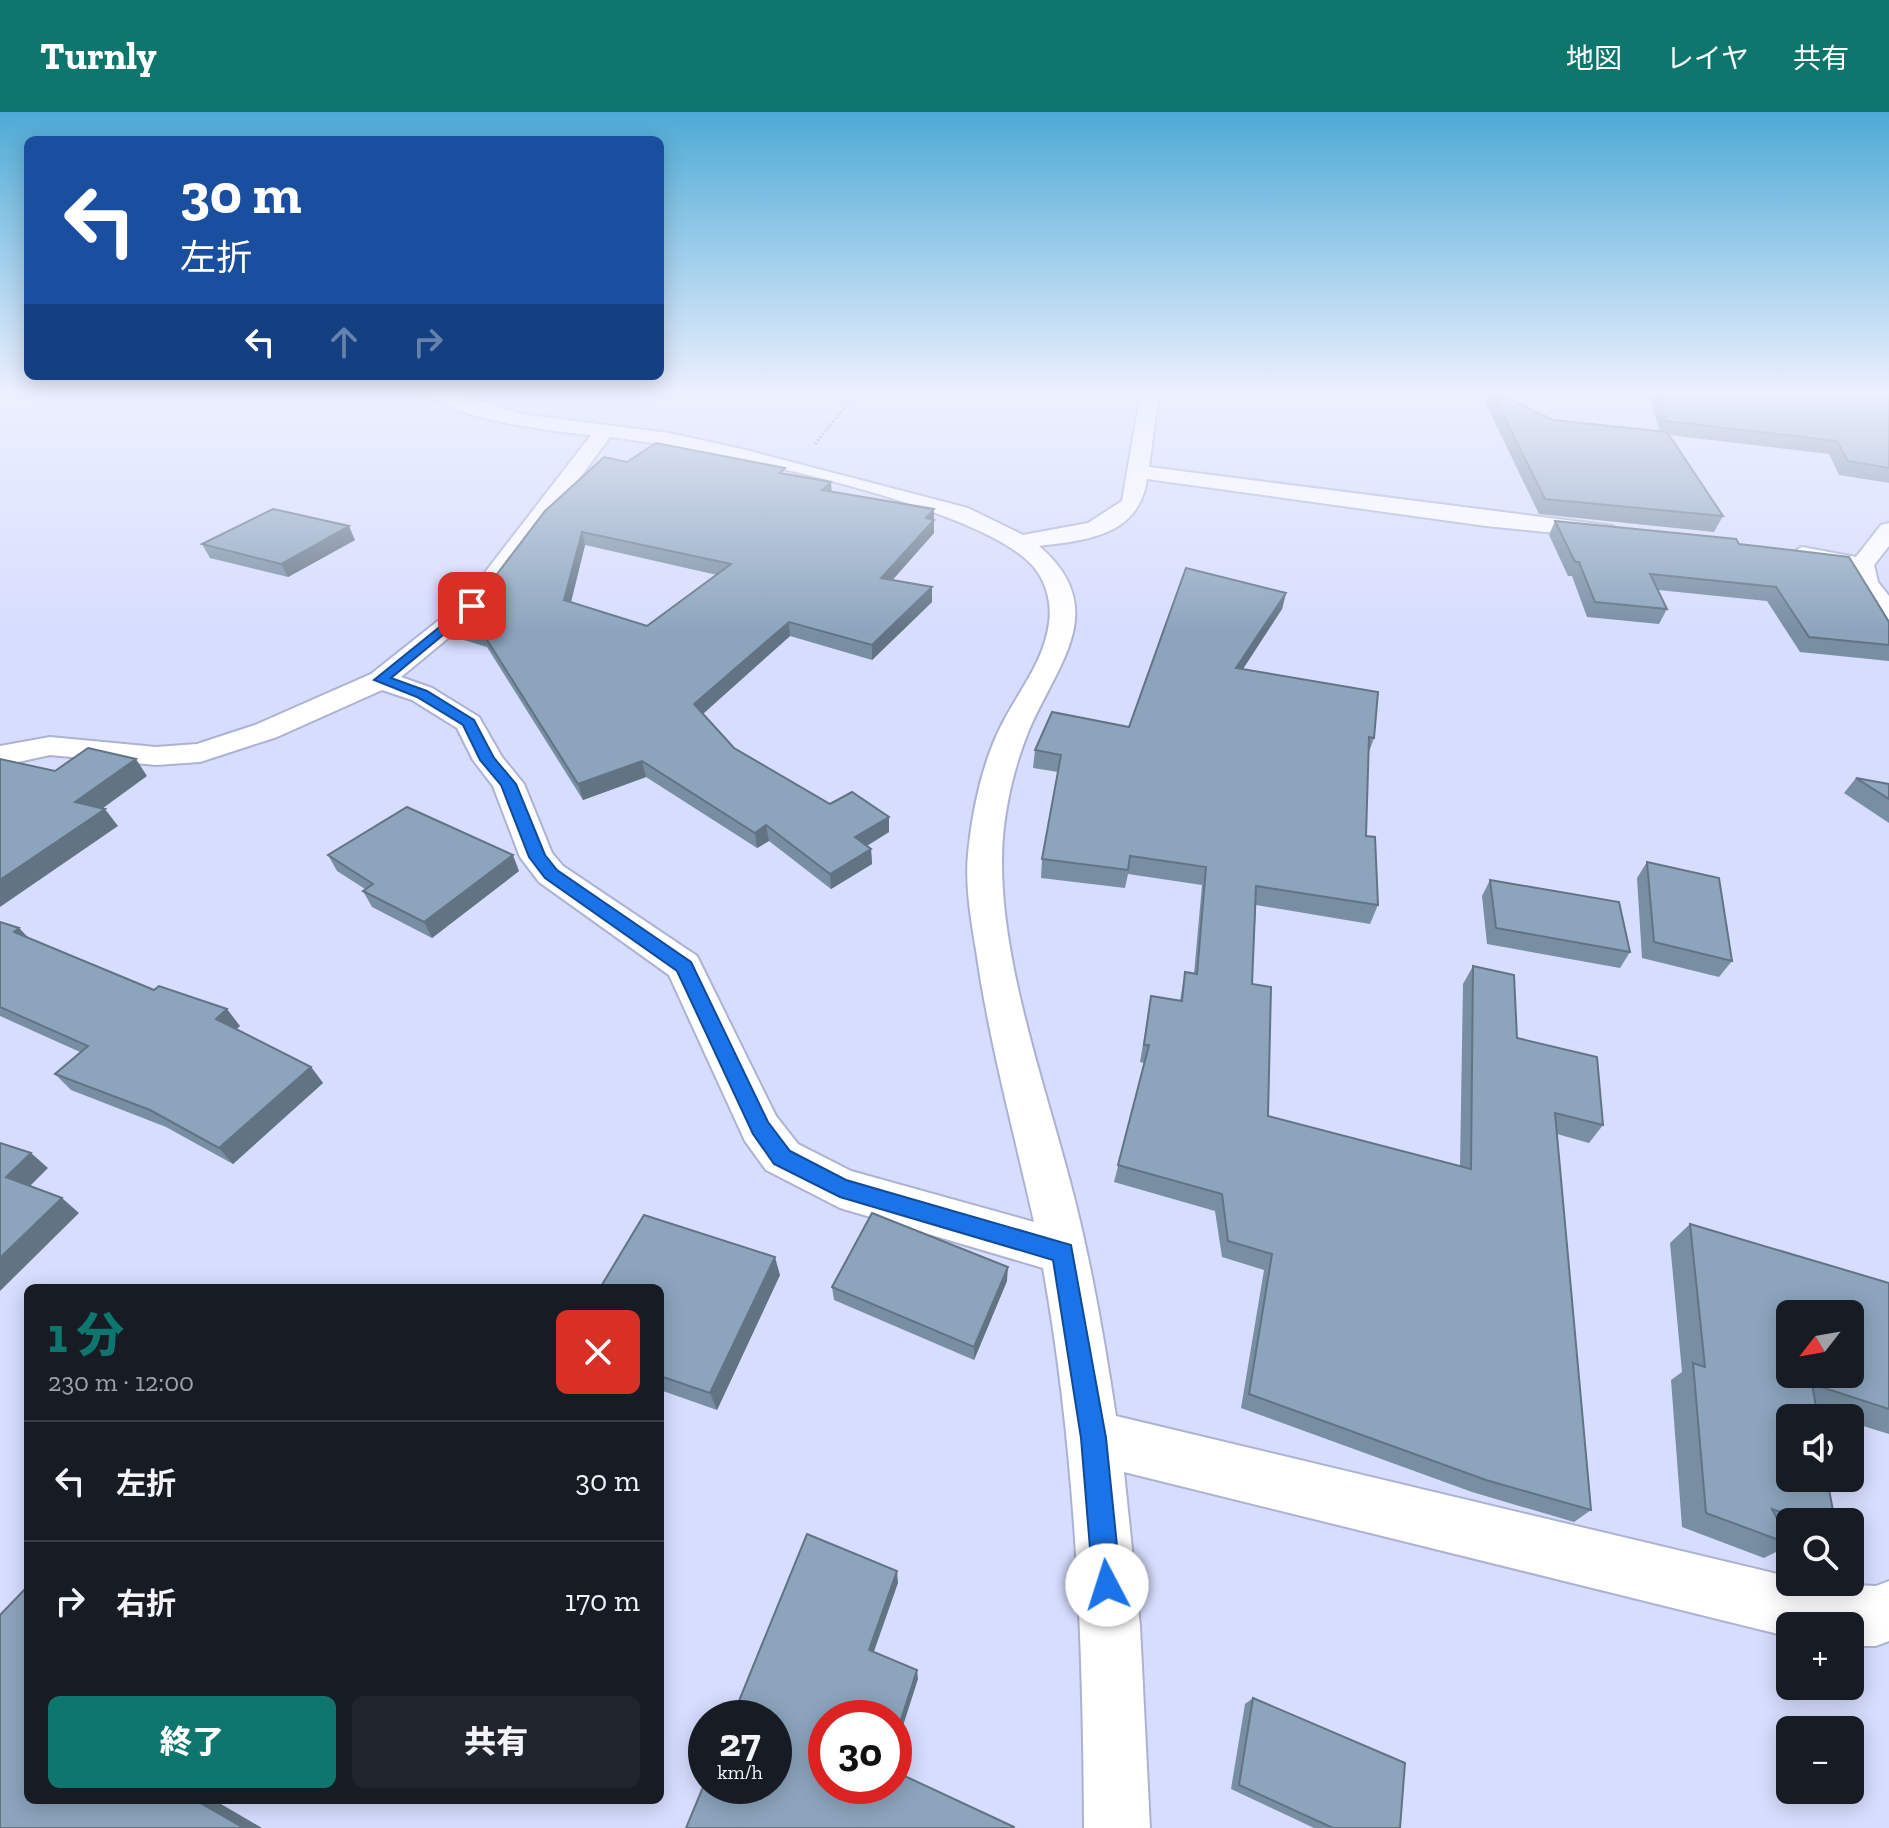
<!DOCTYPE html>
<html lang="ja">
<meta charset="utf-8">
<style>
body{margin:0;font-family:"Zilla Slab","Noto Sans JP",serif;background:#20242c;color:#f1f3f6;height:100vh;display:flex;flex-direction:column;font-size:30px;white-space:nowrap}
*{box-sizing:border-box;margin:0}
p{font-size:26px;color:#9ea1a6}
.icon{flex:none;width:44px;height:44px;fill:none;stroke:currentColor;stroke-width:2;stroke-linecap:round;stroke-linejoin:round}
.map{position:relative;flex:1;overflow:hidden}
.drawer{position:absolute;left:24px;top:1172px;width:640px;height:520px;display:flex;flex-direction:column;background:#171b24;border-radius:12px;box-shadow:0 4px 20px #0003}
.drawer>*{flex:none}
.hud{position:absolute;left:24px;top:24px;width:640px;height:244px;border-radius:12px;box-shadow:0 4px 20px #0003;background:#1a4fa0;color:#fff;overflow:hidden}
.needle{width:52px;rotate:239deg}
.controls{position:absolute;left:1776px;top:1188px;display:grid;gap:16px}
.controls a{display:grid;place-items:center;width:88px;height:88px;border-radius:12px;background:#171b24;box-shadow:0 4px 20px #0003;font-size:40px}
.speed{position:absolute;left:688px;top:1588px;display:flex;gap:16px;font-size:40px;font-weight:700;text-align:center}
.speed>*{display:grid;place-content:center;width:104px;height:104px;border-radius:50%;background:#171b24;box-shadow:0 4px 20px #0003;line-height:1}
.speed small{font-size:20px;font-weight:400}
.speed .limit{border:12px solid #d22;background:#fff;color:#111}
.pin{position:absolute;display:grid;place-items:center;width:68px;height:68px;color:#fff;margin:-34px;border-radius:16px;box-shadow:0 4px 12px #0006}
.me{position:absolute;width:88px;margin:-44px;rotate:355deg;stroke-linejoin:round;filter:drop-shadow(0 0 6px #0008)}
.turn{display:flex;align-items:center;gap:28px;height:168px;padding:0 24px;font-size:36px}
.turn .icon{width:104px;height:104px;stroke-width:2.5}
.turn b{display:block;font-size:56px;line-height:68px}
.lanes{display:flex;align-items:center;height:76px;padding:0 24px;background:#0003;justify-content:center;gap:40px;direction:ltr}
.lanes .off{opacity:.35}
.round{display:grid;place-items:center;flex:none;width:84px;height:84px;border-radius:12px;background:#20242c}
.summary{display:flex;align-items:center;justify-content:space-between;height:136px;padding:0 24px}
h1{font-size:48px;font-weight:800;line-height:60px;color:#0f766e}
.primary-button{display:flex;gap:16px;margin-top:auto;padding:16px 24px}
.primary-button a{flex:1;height:92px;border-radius:12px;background:#0f766e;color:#fff;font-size:32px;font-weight:800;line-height:92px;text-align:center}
.primary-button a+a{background:#20242c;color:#f1f3f6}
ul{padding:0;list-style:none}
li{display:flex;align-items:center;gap:24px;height:120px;padding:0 24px;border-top:2px solid #363941}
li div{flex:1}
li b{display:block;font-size:30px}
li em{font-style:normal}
header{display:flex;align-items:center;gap:48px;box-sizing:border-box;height:112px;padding:0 40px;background:#0f766e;color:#fff}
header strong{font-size:38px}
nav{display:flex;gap:44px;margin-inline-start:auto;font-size:28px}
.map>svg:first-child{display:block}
</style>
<header>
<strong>Turnly</strong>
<nav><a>地図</a><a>レイヤ</a><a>共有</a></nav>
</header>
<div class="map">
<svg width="1889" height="1716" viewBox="0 0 1889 1716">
<rect width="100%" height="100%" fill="#d7ddfe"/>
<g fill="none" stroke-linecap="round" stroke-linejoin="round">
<defs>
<g id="minor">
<path d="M 428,280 L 452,280 L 521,302 L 669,321 L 742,337 L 968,396 L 1023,423 L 1088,411 L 1122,389 L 1141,280 L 1159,280 L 1149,355 L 1613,414 L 1617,419 L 1613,424 L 1605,426 L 1486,414 L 1147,367 C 1139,424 1087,428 1039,434 C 1112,497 1057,552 1029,618 C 1013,657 1002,705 1002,748 C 1001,851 1045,973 1071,1073 C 1091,1149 1104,1226 1116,1304 L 1790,1465 L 1790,1470 L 1876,1474 L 1889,1469 L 1889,1529 L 1876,1534 L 1850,1534 L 1850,1514 L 1790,1514 L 1790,1525 L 1124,1360 L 1140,1514 L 1150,1716 L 1084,1716 C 1083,1529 1076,1340 1043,1156 L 840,1096 L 766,1058 L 745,1029 L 669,863 L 539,770 L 520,745 L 493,674 L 473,648 L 457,616 L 412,588 L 382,578 L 277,625 L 200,650 L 156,653 L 50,643 L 0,654 L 0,634 L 50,625 L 156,635 L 197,632 L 255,613 L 371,562 L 463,489 L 591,323 C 552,319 453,308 428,280 ZM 610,325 C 698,335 977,391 1033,454 C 1046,469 1052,491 1049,511 C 1044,550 1018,580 1001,614 C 982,652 972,700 968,742 C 965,774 971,807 976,838 C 989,930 1014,1020 1034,1110 L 851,1059 L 798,1032 L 776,1004 L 697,844 L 563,754 L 552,741 L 524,672 L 502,645 L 479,605 L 432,576 L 401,565 L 481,499 Z"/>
<path d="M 1889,411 L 1889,434 L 1874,453 L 1878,470 L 1889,484 L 1889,510 L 1880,508 L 1854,470 L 1851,458 L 1794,447 L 1790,442 L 1802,435 L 1856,445 L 1881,413 Z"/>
</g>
</defs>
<use href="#minor" stroke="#acb2d1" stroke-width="4"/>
<path stroke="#82869e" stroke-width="3" stroke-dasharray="2 2" stroke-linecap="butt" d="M 815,332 L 857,280"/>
<use href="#minor" fill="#fff" fill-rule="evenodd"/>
</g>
<g fill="#788ea3" fill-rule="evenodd">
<path d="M 1491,280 L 1495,280 L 1553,308 L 1659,319 L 1649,280 L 1889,280 L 1889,371 L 1839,363 L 1829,342 L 1669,323 L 1723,404 L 1714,420 L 1539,402 L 1486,292 Z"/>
<path d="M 627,350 L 786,362 L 831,379 L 934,397 L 934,421 L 892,468 L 932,475 L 932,490 L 872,548 L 790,524 L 703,602 L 734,636 L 830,692 L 889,720 L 867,734 L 871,737 L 872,752 L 831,777 L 769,729 L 757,736 L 646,665 L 583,688 L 487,535 L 454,525 L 449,511 L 485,487 ZM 585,433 L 717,463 L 647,514 L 571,490 Z"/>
<path d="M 1555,409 L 1739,432 L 1889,510 L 1889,549 L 1800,540 L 1767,489 L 1658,478 L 1667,497 L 1659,512 L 1587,505 L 1572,464 L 1568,464 L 1549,423 Z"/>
<path d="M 355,428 L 288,465 L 210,446 L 202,432 Z"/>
<path d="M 1286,481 L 1282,497 L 1242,557 L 1374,626 L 1368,643 L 1366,724 L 1378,793 L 1370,812 L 1256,793 L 1252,872 L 1268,1004 L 1460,1054 L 1463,872 L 1473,854 L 1517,926 L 1603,1013 L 1589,1031 L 1557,1022 L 1591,1398 L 1574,1410 L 1472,1380 L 1241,1296 L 1264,1158 L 1222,1145 L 1215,1099 L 1114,1070 L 1144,951 L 1140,950 L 1151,884 L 1180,889 L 1185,860 L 1194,862 L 1202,773 L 1128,762 L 1125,776 L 1041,766 L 1042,747 L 1058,660 L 1033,656 L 1035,638 L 1129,615 Z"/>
<path d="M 1856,666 L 1889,672 L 1889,711 L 1844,681 Z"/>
<path d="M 328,743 L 519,759 L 432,826 L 372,795 L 363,779 L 365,777 L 337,759 Z"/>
<path d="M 1647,750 L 1732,849 L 1719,865 L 1642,846 L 1637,766 Z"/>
<path d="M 1490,768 L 1630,840 L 1620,856 L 1487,832 L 1482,784 Z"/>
<path d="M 0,810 L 19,816 L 29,826 L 240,914 L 236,917 L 311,955 L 323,971 L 233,1052 L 166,1015 L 71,978 L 55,962 L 80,940 L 0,904 Z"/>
<path d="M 1690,1112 L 1889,1171 L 1889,1322 L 1850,1310 L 1850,1306 L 1839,1306 L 1816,1299 L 1835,1410 L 1790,1410 L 1790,1426 L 1787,1426 L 1790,1433 L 1764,1446 L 1682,1415 L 1671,1268 L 1682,1260 L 1670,1131 Z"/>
<path d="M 780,1163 L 717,1298 L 660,1278 L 660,1176 Z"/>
<path d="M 1007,1169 L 974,1248 L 834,1188 L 832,1175 Z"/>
<path d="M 1253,1586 L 1400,1716 L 1314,1716 L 1231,1677 L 1245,1592 Z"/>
</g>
<g fill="#627484">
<path d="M 831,370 L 832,383 L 822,378 Z"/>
<path d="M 934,397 L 934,421 L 882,480 L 881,466 Z"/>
<path d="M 349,414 L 355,428 L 288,465 L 281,452 Z"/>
<path d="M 582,420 L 585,433 L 568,502 L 564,488 Z"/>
<path d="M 932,475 L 932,490 L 872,548 L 872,533 Z"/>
<path d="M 1286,481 L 1282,497 L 1232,574 L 1236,556 Z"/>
<path d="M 789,510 L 790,524 L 697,607 L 694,592 Z"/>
<path d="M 136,647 L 147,664 L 88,707 L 75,690 Z"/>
<path d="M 642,649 L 646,665 L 583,688 L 578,672 Z"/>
<path d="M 105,697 L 118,714 L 0,795 L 0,768 Z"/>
<path d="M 889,705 L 889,720 L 856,740 L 855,725 Z"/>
<path d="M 766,713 L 769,729 L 757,736 L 755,721 Z"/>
<path d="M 871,737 L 872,752 L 831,777 L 830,762 Z"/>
<path d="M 513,743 L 519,759 L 432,826 L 424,810 Z"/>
<path d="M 19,816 L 34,833 L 14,820 Z"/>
<path d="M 227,897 L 240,914 L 229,924 L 216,907 Z"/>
<path d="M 311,955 L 323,971 L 233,1052 L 219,1036 Z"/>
<path d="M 31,1041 L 48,1056 L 24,1080 L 6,1065 Z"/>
<path d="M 62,1086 L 79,1101 L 0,1179 L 0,1146 Z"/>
<path d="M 775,1145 L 780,1163 L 717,1298 L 710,1281 Z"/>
<path d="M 1008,1155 L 1007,1169 L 974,1248 L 974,1235 Z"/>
<path d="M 897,1459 L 898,1471 L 871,1548 L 869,1538 Z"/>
<path d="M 917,1558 L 918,1567 L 894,1642 L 894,1629 Z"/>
<path d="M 195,1688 L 214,1688 L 262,1716 L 241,1716 Z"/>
</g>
<g fill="#8ca5bd" stroke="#627484" stroke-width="2" fill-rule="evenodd">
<path d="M 1492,280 L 1495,280 L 1553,308 L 1667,320 L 1723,404 L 1545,387 Z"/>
<path d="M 1658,280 L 1889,280 L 1889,356 L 1848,349 L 1837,329 L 1666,309 Z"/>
<path d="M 656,331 L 785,356 L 780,361 L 831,370 L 822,378 L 934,397 L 926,406 L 934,408 L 881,466 L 932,475 L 872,533 L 789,510 L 694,592 L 734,636 L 830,692 L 852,680 L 889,705 L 855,725 L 871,737 L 830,762 L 766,713 L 755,721 L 642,649 L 578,672 L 482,520 L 449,511 L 485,487 L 491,470 L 545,399 L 604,345 L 627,350 ZM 582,420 L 731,452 L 647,514 L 564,488 Z"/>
<path d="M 273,397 L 349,414 L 281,452 L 202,432 Z"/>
<path d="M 1555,409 L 1736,427 L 1739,432 L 1849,445 L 1889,510 L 1889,533 L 1809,525 L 1776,475 L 1650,462 L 1667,497 L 1595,490 L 1579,450 L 1575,450 Z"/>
<path d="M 1186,456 L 1286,481 L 1236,556 L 1378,580 L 1374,626 L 1369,625 L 1366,724 L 1375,725 L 1378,793 L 1256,774 L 1252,872 L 1271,875 L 1268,1004 L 1471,1057 L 1473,854 L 1514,863 L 1517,926 L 1597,945 L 1603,1013 L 1555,1001 L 1591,1398 L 1486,1368 L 1249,1282 L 1272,1142 L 1228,1129 L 1222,1082 L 1118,1053 L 1149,933 L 1144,933 L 1151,884 L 1182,889 L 1185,860 L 1197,862 L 1206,755 L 1130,744 L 1128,758 L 1042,747 L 1061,643 L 1035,638 L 1052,600 L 1129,615 Z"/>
<path d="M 88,636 L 136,647 L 75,690 L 105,697 L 0,768 L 0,647 L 55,659 Z"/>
<path d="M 1856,666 L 1889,672 L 1889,687 Z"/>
<path d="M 407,695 L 513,743 L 424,810 L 363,779 L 373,772 L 328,743 Z"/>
<path d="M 1647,750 L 1719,766 L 1732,849 L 1654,830 Z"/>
<path d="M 1490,768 L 1619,790 L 1630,840 L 1496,816 Z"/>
<path d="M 0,810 L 19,816 L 14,820 L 154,878 L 159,874 L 227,897 L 216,907 L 311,955 L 219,1036 L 150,998 L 55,962 L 88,934 L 0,895 Z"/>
<path d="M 0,1031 L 31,1041 L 6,1065 L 62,1086 L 0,1146 Z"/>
<path d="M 872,1101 L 1008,1155 L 974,1235 L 832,1175 Z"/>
<path d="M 644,1103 L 775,1145 L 710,1281 L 660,1264 L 660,1176 L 600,1176 Z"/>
<path d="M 1690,1112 L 1889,1171 L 1889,1297 L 1812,1272 L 1818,1306 L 1790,1306 L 1790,1366 L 1827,1366 L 1835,1410 L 1810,1410 L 1772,1397 L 1790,1432 L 1706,1401 L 1693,1251 L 1705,1255 ZM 1790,1202 L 1850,1202 L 1850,1262 L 1790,1262 Z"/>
<path d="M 807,1422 L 897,1459 L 869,1538 L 917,1558 L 894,1629 L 894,1606 L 826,1606 L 826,1674 L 894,1674 L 894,1659 L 1014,1715 L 1014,1716 L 686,1716 L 706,1668 L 706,1674 L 774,1674 L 774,1606 L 732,1606 Z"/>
<path d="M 28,1474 L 28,1688 L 195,1688 L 242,1715 L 241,1716 L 0,1716 L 0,1503 Z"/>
<path d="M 1253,1586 L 1405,1651 L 1400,1716 L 1333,1716 L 1239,1673 Z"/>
</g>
<linearGradient id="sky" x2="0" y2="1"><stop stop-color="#4daad5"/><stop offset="0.54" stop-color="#edf0ff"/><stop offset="1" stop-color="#edf0ff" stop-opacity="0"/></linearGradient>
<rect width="1889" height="520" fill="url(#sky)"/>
<path fill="#1a73e8" stroke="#114b97" stroke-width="2" d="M 468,492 L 478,494 L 391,566 L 427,579 L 474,608 L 494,646 L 516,672 L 545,743 L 557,758 L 691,850 L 768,1010 L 790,1039 L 846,1068 L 1071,1133 L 1106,1326 L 1121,1473 L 1117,1483 L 1107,1487 L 1097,1483 L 1093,1473 L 1081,1326 L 1053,1148 L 840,1085 L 774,1052 L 753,1022 L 677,859 L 545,766 L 529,745 L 501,673 L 480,648 L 463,613 L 417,585 L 374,568 Z"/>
</svg>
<div class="controls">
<a><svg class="needle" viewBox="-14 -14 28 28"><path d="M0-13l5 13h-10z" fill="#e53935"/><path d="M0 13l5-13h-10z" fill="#9ea1a6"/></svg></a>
<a><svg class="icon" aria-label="sound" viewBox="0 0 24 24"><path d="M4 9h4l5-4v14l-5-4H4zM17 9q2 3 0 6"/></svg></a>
<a><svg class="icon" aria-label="search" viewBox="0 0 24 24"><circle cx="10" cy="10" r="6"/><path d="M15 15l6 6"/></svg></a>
<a>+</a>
<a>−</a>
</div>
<div class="speed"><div>27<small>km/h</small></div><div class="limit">30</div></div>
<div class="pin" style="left:472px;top:494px;background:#d93025"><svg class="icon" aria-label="arrive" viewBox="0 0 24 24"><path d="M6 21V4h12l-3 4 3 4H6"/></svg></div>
<svg class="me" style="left:1107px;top:1473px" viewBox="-20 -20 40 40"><circle r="19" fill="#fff"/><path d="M0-13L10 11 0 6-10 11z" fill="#1a73e8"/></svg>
<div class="hud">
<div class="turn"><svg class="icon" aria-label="left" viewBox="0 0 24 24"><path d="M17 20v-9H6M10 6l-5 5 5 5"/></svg><div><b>30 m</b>左折</div></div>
<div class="lanes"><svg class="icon" aria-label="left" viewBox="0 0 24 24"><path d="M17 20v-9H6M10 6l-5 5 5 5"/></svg><svg class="icon off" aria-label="ahead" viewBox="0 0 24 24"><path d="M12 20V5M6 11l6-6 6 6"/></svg><svg class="icon off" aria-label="right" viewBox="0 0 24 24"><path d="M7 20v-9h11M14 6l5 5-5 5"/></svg></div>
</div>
<section class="drawer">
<div class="summary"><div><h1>1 分</h1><p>230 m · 12:00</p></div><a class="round" style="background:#d93025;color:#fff"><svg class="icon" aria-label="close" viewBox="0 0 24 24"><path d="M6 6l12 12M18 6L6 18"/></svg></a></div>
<ul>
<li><svg class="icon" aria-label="left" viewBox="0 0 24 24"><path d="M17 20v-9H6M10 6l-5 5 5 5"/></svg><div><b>左折</b></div><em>30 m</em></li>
<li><svg class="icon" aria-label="right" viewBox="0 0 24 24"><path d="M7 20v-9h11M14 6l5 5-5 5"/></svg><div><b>右折</b></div><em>170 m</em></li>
</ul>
<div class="primary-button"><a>終了</a><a>共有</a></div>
</section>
</div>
